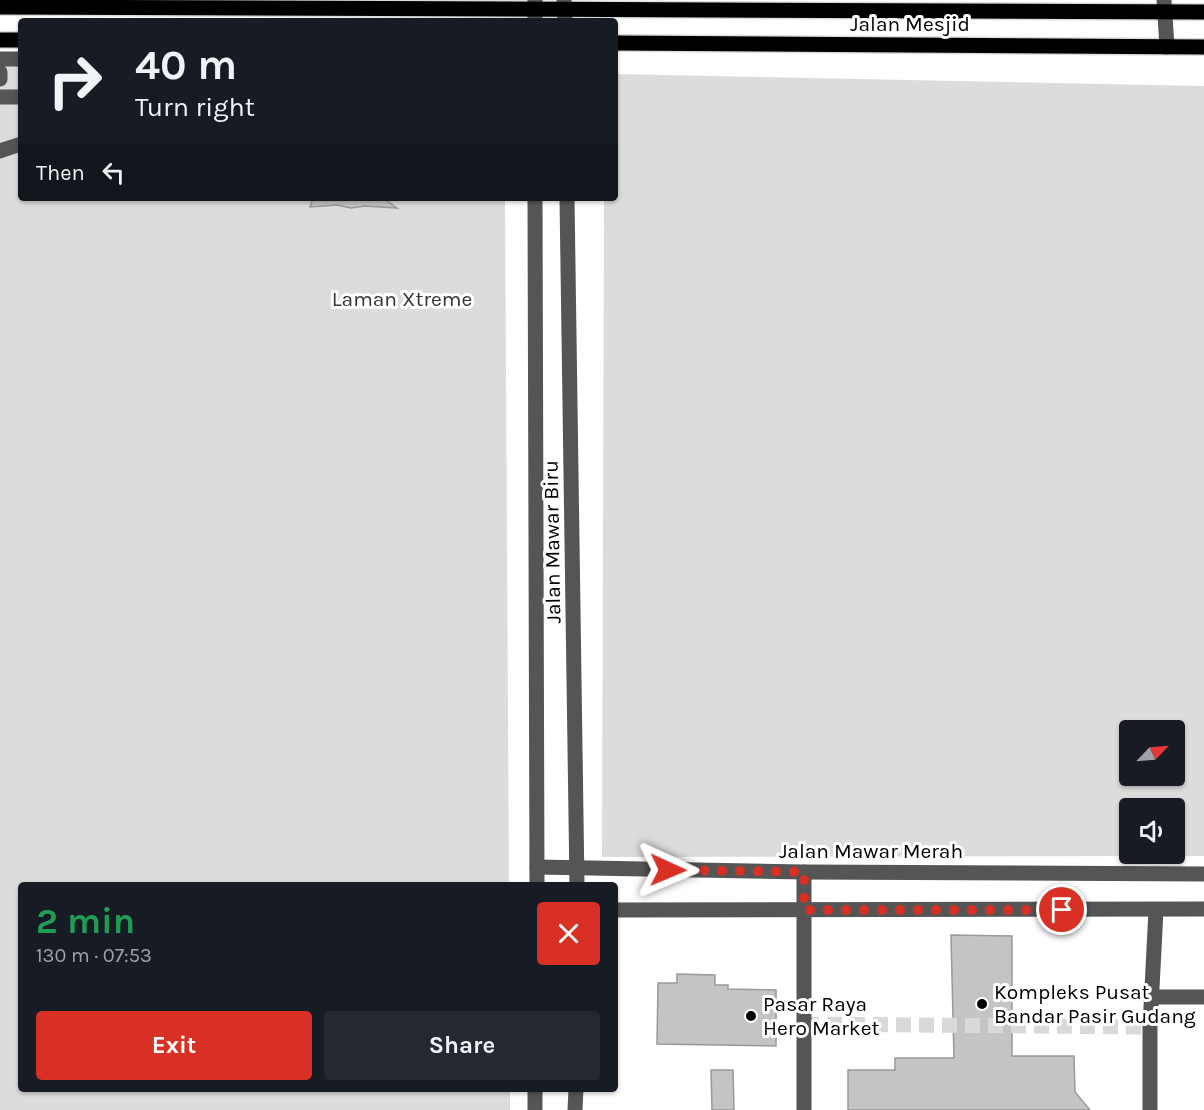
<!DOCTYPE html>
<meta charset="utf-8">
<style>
body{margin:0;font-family:Karla,sans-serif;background:#242831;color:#f1f3f6;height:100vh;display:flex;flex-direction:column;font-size:22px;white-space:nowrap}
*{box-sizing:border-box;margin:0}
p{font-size:20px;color:#9ea1a6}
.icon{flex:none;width:33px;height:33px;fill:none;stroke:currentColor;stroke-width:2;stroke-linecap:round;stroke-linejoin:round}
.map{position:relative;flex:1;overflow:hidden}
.drawer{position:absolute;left:18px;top:882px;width:600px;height:210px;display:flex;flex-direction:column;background:#171b24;border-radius:6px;box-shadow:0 2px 4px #0004}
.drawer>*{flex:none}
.hud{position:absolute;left:18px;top:18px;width:600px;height:183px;border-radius:6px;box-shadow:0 2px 4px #0004;background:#171b24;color:#f1f3f6;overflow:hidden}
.needle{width:39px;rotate:65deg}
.fabs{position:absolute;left:1119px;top:720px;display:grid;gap:12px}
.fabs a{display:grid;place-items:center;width:66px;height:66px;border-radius:6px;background:#171b24;box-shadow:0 2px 4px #0004;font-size:30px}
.pin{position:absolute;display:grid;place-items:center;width:51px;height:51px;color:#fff;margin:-26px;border:3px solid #fff;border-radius:50%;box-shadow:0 2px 6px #0007}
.me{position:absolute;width:66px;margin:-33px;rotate:91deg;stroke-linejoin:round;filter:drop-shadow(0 0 4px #0008)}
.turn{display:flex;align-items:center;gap:21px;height:126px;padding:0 18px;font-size:27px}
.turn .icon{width:78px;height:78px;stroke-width:2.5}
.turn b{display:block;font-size:42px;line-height:51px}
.then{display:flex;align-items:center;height:57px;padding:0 18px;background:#0003;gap:12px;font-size:22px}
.round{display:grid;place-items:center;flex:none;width:63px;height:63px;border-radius:6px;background:#242831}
.headline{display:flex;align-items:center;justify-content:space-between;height:102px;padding:0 18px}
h1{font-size:36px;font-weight:700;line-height:45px;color:#1e9e55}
.cta{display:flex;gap:12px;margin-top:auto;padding:12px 18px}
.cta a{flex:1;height:69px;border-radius:6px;background:#d93025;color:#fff;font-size:24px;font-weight:700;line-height:69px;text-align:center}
.cta a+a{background:#242831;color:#f1f3f6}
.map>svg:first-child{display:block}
</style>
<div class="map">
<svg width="1204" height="1110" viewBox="0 0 1204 1110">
<rect width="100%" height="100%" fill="#fff"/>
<g fill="#dcdcdc" fill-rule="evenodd">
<path d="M 0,58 L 21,58 L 21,198 L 505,198 L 509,885 L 21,885 L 21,1089 L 510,1089 L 510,1110 L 0,1110 Z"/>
<path d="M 615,74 L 1204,86 L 1204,856 L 602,857 L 604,198 L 615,198 ZM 1174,730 L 1174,776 L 1130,776 L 1130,730 ZM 1130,808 L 1174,808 L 1174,854 L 1130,854 Z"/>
</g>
<g fill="#c4c4c4" stroke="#999" stroke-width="1.5">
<path d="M 313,198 L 383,198 L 397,208 L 365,206 L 351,208 L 337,205 L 310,207 Z"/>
<path d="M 951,935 L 1012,936 L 1012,1056 L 1074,1056 L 1075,1092 L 1090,1110 L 848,1110 L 848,1070 L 895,1070 L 895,1058 L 954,1058 Z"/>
<path d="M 677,974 L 715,975 L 715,985 L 728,985 L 728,989 L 776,990 L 776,1046 L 657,1044 L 658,983 L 677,983 Z"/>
<path d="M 711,1070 L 733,1070 L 734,1110 L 712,1110 Z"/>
</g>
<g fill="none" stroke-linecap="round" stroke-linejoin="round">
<path stroke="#d9d9d9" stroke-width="15" stroke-dasharray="15 8" stroke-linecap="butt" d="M 804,1024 L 1150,1027"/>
<defs>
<g id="major">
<path d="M 0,7 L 1204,12"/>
<path d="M 0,40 L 21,40"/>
<path d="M 615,43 L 1204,47"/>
</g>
</defs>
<use href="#major" stroke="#dbdbdb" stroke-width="18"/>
<g stroke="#555" stroke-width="15">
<path d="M 535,0 L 535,21"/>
<path d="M 564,0 L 565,21"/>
<path d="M 1164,0 L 1167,47"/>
<path d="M 0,59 L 21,59"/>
<path d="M 0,72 L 0,79"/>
<path d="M 0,97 L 21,97"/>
<path d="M 0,151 L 21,144"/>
<path d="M 535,198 L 537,885"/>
<path d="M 567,198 L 577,885"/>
<path d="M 537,867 L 804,872 L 1204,874"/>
<path d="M 804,872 L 804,1110"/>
<path d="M 615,910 L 1204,909"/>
<path d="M 1152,997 L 1204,997"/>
<path d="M 535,1110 L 535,1089"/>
<path d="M 575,1110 L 576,1089"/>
<path d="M 1150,1110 L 1150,1027 L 1156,910"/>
</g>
<use href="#major" stroke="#000" stroke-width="15"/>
</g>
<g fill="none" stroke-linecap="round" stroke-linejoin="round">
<path stroke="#d93025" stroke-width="10" stroke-dasharray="0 18" d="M 668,870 L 804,872 L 804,910 L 1062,910"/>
</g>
<g fill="#000" stroke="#fff" stroke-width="2">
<circle cx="982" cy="1004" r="6"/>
<circle cx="751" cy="1016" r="6"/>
</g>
<g text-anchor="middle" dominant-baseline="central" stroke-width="6" stroke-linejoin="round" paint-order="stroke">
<g font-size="21" fill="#000" stroke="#fff">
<text x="910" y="24">Jalan Mesjid</text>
<text transform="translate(552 542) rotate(-91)">Jalan Mawar Biru</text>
<text x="871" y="851">Jalan Mawar Merah</text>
</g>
<g font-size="21" fill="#333" stroke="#fff">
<text x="402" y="299">Laman Xtreme</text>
</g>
<g font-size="21" fill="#000" stroke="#fff" text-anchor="start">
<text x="994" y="992">Kompleks Pusat<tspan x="994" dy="24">Bandar Pasir Gudang</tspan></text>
<text x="763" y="1004">Pasar Raya<tspan x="763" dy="24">Hero Market</tspan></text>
</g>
</g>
</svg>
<div class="fabs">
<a><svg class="needle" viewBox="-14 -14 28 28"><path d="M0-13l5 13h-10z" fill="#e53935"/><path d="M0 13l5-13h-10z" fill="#9ea1a6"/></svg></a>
<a><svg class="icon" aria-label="sound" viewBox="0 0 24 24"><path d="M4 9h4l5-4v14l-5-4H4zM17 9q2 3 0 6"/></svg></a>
</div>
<div class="pin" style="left:1062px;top:910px;background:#d93025"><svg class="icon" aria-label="arrive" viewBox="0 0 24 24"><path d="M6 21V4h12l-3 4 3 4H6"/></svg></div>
<svg class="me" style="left:668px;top:870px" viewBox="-20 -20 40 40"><path d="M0-17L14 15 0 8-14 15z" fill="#d93025" stroke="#fff" stroke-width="4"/></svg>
<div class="hud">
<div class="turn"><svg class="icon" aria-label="right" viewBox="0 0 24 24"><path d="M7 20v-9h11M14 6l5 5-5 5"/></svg><div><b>40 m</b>Turn right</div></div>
<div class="then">Then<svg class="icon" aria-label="left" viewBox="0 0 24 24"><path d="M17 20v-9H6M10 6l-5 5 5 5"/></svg></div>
</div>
<section class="drawer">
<div class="headline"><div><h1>2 min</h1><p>130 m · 07:53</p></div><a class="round" style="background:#d93025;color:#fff"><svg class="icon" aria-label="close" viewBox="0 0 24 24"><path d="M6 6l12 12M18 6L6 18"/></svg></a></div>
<div class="cta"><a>Exit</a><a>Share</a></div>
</section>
</div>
